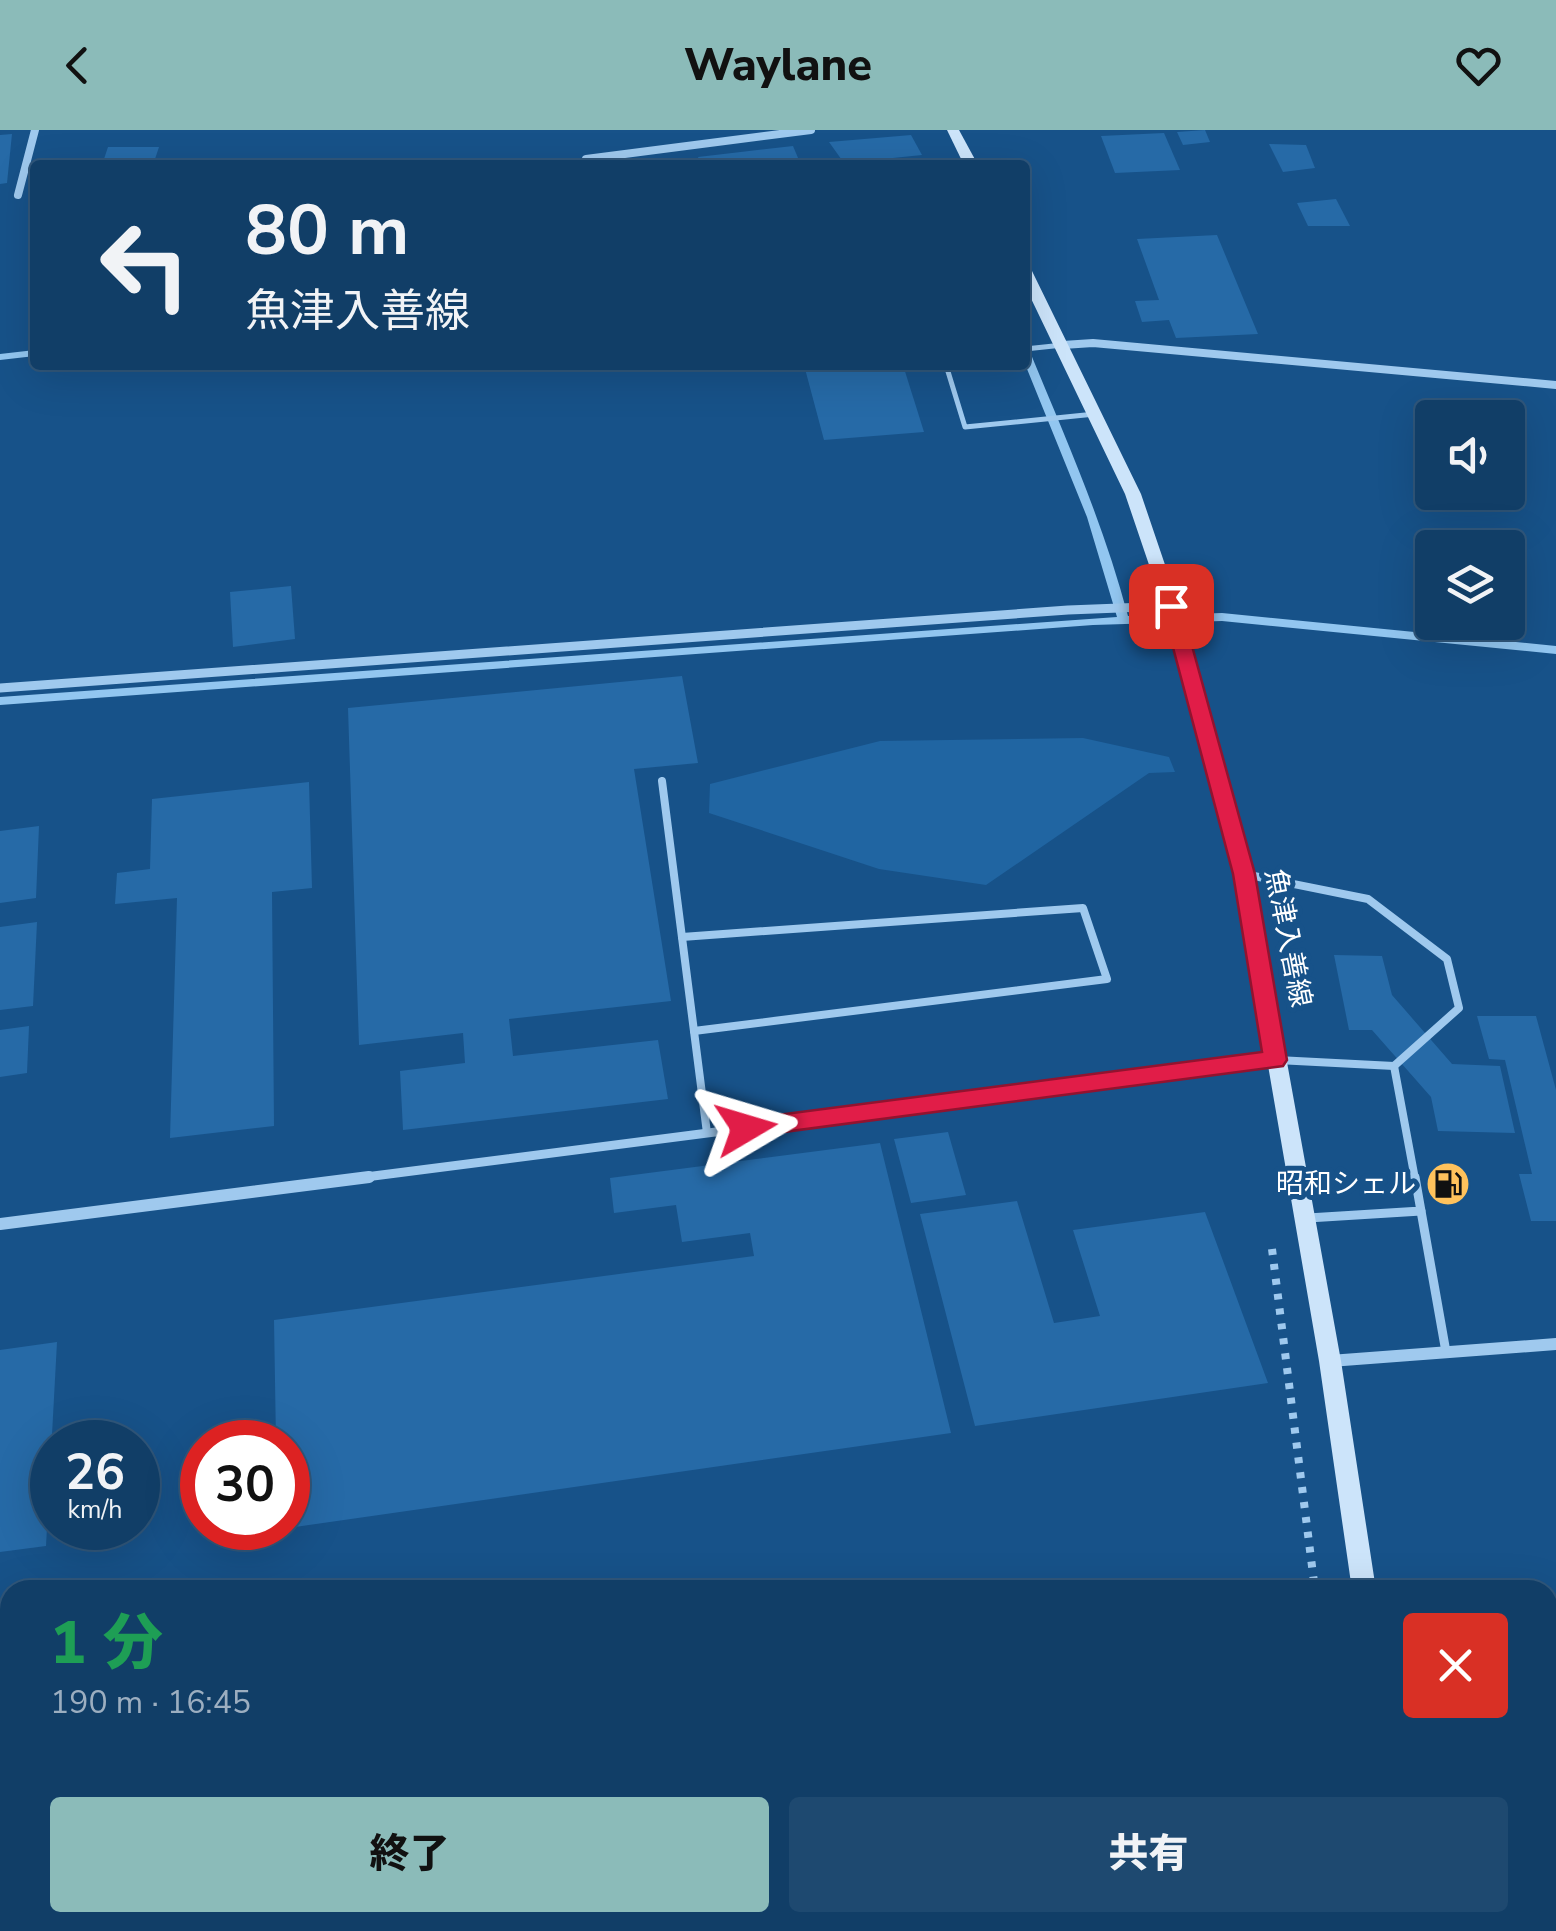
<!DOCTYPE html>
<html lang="ja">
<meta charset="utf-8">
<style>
body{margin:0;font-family:"Nunito Sans","Noto Sans JP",sans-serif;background:#1e4970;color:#f1f3f6;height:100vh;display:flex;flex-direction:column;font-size:38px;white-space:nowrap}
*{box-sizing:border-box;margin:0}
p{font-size:32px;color:#9caec0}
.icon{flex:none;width:55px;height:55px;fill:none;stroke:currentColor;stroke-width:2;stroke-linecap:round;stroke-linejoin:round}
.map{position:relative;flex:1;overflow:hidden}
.side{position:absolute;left:0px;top:1450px;width:1558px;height:352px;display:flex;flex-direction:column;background:#113e67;border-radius:30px 30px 0 0;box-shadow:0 10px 40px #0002,0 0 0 2px #30577b}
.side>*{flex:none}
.top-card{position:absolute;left:30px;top:30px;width:1000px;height:210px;border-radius:10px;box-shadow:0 10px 40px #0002,0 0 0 2px #30577b;background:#113e67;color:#f1f3f6;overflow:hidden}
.tools{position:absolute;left:1415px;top:270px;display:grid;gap:20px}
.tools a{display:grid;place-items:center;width:110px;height:110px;border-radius:10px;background:#113e67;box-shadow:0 10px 40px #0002,0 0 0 2px #30577b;font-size:50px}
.speed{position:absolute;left:30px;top:1290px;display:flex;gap:20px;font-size:50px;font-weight:700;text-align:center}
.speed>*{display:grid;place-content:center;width:130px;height:130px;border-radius:50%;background:#113e67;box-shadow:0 10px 40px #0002,0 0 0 2px #30577b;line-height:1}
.speed small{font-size:25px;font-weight:400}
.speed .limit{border:15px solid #d22;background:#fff;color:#111}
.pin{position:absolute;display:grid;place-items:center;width:85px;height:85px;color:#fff;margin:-42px;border-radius:20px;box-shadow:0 5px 15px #0006}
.me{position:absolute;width:110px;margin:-55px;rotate:83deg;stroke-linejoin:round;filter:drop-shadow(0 0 8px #0008)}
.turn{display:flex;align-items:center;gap:35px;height:210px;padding:0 50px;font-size:45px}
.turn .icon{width:130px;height:130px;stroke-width:2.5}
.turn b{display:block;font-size:70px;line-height:85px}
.round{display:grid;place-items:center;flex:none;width:105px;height:105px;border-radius:10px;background:#1e4970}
.overview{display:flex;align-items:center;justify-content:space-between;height:170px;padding:0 50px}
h1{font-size:60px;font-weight:800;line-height:75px;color:#1e9e55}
.button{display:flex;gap:20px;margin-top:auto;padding:20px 50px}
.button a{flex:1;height:115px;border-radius:10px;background:#8bbbb9;color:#111;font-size:40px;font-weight:800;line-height:115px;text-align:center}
.button a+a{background:#1e4970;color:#f1f3f6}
header{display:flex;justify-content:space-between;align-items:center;height:130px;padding:0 50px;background:#8bbbb9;color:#111;font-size:45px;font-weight:800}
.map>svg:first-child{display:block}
</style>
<header><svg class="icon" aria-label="back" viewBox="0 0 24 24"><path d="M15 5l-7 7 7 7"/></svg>Waylane<svg class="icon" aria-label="heart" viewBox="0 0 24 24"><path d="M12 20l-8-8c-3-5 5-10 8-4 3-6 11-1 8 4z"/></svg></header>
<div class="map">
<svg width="1556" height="1801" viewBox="0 0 1556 1801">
<rect width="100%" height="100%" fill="#175289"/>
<path fill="#2065a2" d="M 1083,608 L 1169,627 L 1175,642 L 1149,643 L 986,755 L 879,739 L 709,683 L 710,654 L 880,611 Z"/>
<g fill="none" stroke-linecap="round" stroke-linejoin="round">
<g fill="#92c6f0" fill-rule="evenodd">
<path d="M 1025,219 L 1030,222 C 1066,309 1104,395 1128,486 L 1222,483 L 1556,516 L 1556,524 L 1222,491 L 1093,495 L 0,575 L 0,567 L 1117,487 L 1087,387 L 1025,234 Z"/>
<path d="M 35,220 L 35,226 L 0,230 L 0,224 Z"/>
</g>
</g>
<g fill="#266aa7">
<path d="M 1205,0 L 1210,12 L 1183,15 L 1177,2 Z"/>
<path d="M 1164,3 L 1180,40 L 1115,43 L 1101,6 Z"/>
<path d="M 12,4 L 7,53 L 0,54 L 0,5 Z"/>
<path d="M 911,5 L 922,25 L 844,33 L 829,12 Z"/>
<path d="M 1269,14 L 1306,15 L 1315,38 L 1283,42 Z"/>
<path d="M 793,16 L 801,35 L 701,35 L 698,27 Z"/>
<path d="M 108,17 L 159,17 L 153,35 L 102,35 Z"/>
<path d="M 1336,69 L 1350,96 L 1308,96 L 1297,73 Z"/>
<path d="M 1217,105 L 1258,204 L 1176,208 L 1169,190 L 1142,192 L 1135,171 L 1159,170 L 1137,109 Z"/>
<path d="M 804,235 L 903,235 L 924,302 L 824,310 Z"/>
<path d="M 291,456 L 295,509 L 233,517 L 230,462 Z"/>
<path d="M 682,546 L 698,633 L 634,639 L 671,871 L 509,889 L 513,926 L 658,910 L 668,969 L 403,1000 L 400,941 L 465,933 L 463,903 L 359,915 L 348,578 Z"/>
<path d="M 309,652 L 312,758 L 272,762 L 274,996 L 170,1008 L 177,768 L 115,774 L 117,743 L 150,739 L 152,669 Z"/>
<path d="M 39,696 L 36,768 L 0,773 L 0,701 Z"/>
<path d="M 37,792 L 33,876 L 0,880 L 0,797 Z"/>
<path d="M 1334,825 L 1382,826 L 1392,865 L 1452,934 L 1500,936 L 1515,1003 L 1438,1001 L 1431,967 L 1372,900 L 1349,900 Z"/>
<path d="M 1477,886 L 1536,886 L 1556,960 L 1556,1091 L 1531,1091 L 1519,1044 L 1532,1044 L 1505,930 L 1489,929 Z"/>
<path d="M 29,896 L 27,943 L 0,947 L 0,900 Z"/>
<path d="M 948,1002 L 966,1065 L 911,1073 L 894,1009 Z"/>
<path d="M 880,1013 L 951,1303 L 288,1398 L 288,1312 L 276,1312 L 274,1190 L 754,1126 L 750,1103 L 682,1112 L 676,1075 L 614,1083 L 610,1048 Z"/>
<path d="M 1017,1071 L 1054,1193 L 1100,1186 L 1073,1100 L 1205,1082 L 1268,1253 L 975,1296 L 920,1084 Z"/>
<path d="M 57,1212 L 46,1416 L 0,1422 L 0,1220 Z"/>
<path d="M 1556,1550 L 1556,1642 L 1548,1642 L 1548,1551 Z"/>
<path d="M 22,1792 L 125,1792 L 125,1801 L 21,1801 Z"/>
<path d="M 158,1792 L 219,1792 L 220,1793 L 195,1801 L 158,1801 Z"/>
</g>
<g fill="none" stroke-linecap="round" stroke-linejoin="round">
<g stroke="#9fc9ee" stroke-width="8" stroke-dasharray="6 9" stroke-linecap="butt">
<path d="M 1272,1119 L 1315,1460"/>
<path d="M 1361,1792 L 1363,1801"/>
</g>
<g stroke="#9fc9ee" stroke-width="5">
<path d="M 1025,219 L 1063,215"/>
<path d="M 946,235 L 965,297 L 1095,284"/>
</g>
<g stroke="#9fc9ee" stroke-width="8">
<path d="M 662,651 L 707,1003"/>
<path d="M 1244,744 L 1368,769 L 1447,829 L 1459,878 L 1394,936 L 1277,930"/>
<path d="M 682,807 L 1083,778 L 1107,849 L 694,901"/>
<path d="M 1394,936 L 1415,1049"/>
</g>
<g stroke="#9fc9ee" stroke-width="9">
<path d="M 1421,1081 L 1446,1222"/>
<path d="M 1308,1088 L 1421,1081 L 1415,1047"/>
</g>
<g stroke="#9fc9ee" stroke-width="8">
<path d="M 586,29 L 811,0"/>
<path d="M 18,65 L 35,0"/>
<path d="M 1063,215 L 1093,213 L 1556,255"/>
</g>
<g stroke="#9fc9ee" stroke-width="9">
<path d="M 0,558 L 1068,480 L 1171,476"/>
<path d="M 350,1049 L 1275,930"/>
</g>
<g stroke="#9fc9ee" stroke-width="12">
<path d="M 0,1094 L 369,1047"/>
<path d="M 1330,1231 L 1556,1214"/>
<path d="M 247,1455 L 247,1460"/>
<path d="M 251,1792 L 251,1801"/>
<path d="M 963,1792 L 963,1801"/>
<path d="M 1051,1792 L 1097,1801"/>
</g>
<g fill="#cce4fa" fill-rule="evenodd">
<path d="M 947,0 L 959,0 L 978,35 L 964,35 Z"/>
<path d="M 1025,137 L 1032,141 L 1141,364 L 1179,476 L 1253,744 L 1341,1231 L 1376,1460 L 1352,1460 L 1319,1231 L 1235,744 L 1163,476 L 1125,364 L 1025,156 Z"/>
<path d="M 1399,1792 L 1426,1792 L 1427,1801 L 1399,1801 Z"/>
</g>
</g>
<path fill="#e11d48" stroke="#92132f" stroke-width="2.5" d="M 1171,470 L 1181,476 L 1255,744 L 1287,930 L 1283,936 L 746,1007 L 737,1004 L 734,998 L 737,991 L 746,989 L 1262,922 L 1233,744 L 1162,476 Z"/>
<defs>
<symbol id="fuel-disc" viewBox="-11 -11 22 22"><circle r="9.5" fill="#ffc25c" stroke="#175289"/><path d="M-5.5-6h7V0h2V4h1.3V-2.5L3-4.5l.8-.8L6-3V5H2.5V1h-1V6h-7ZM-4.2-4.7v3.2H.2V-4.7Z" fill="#111"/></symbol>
</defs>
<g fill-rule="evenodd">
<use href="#fuel-disc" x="1423" y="1029" width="50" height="50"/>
</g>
<g text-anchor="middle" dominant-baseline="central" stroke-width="10" stroke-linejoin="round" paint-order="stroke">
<g font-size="28" fill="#fff" stroke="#175289">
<text transform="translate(1288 808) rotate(79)">魚津入善線</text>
</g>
<g font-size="28" fill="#fff" stroke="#175289" text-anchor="end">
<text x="1416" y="1054">昭和シェル</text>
</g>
</g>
</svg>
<div class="tools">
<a><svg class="icon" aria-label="sound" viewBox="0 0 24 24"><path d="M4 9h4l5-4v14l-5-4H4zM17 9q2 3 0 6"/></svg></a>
<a><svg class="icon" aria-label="layers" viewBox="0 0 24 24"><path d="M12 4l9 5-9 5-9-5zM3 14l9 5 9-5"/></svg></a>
</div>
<div class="speed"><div>26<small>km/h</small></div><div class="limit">30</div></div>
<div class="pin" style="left:1171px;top:476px;background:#d93025"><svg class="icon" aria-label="arrive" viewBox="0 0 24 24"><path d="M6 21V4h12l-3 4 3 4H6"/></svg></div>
<svg class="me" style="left:746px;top:998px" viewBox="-20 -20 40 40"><path d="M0-17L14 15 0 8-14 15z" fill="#e11d48" stroke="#fff" stroke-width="4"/></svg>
<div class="top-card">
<div class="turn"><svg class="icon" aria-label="left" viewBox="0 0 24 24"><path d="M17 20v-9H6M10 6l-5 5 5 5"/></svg><div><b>80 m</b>魚津入善線</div></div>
</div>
<section class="side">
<div class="overview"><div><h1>1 分</h1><p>190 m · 16:45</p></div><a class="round" style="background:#d93025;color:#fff"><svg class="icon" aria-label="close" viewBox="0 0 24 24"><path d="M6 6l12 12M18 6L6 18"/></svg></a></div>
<div class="button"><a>終了</a><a>共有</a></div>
</section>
</div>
